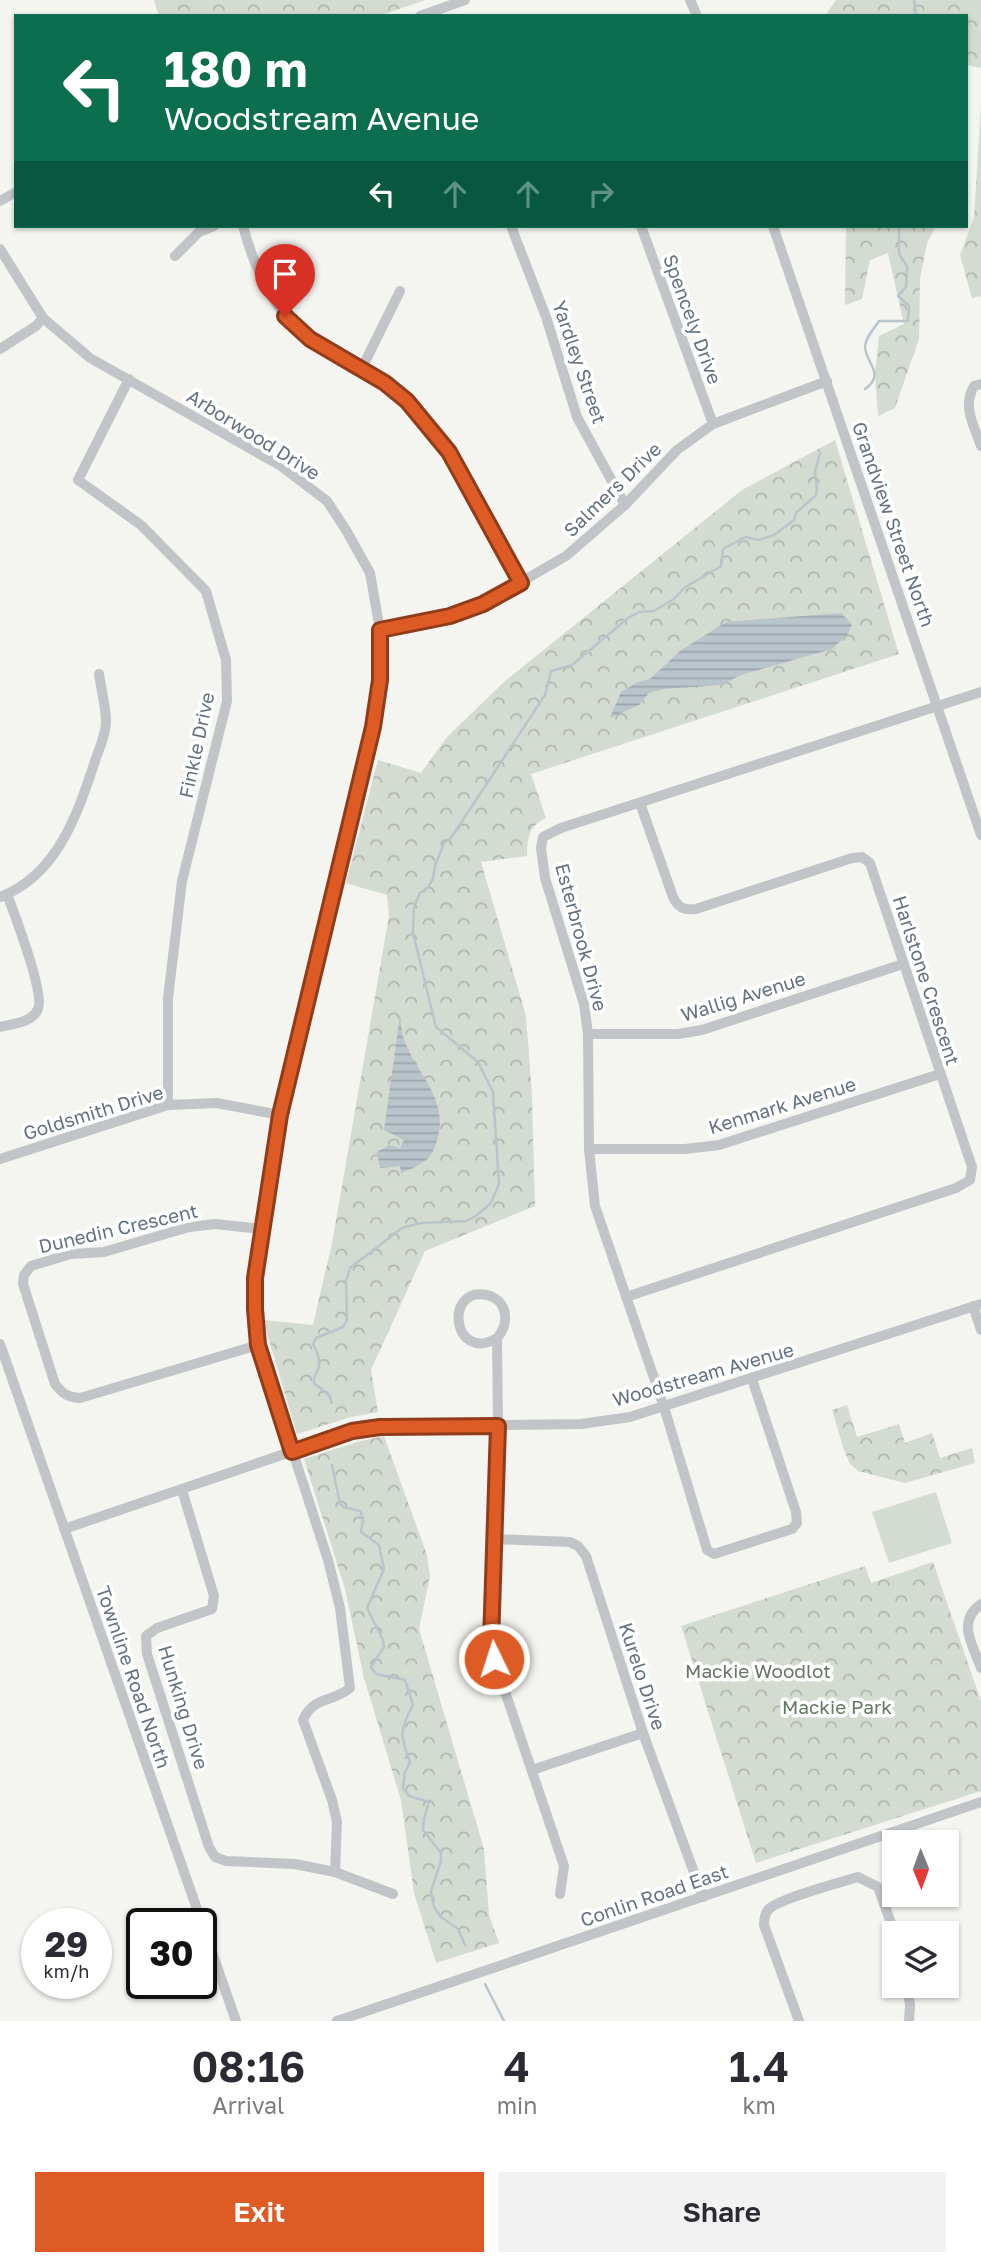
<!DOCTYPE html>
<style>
body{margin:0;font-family:"Golos Text",sans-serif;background:#f2f2f3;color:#2b2b33;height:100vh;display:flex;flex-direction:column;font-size:26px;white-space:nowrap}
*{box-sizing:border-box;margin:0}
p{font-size:23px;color:#7c7c81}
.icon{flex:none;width:38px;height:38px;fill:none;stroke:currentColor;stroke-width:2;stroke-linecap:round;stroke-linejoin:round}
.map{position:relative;height:2021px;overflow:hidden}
.panel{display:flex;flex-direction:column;background:#fff;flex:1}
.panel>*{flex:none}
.hud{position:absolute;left:14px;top:14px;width:954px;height:214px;border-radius:0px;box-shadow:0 2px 5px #0004;background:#0b6e4f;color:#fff;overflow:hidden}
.needle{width:46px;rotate:179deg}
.buttons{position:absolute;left:882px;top:1830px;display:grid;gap:14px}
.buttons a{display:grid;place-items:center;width:77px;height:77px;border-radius:0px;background:#fff;box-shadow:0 2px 5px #0004;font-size:35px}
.speed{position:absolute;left:21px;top:1908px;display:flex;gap:14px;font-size:35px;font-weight:700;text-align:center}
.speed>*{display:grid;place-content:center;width:91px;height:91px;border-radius:50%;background:#fff;box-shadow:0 2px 5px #0004;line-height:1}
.speed small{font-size:18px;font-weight:400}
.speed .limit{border:4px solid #111;border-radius:10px;background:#fff;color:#111}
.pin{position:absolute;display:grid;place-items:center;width:60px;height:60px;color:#fff;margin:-72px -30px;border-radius:50% 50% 50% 0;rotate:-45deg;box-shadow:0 0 7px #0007}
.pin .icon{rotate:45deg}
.me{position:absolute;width:77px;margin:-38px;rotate:356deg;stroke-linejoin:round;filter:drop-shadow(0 0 5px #0008)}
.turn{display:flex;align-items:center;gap:24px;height:147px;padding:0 35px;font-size:32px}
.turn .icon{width:91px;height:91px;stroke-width:2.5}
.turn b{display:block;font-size:49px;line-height:60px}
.lanes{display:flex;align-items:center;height:66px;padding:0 35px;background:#0003;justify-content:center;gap:35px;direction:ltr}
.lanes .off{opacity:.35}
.eta{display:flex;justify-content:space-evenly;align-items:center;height:119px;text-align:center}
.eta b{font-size:42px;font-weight:600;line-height:49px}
.button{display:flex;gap:14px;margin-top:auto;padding:14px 35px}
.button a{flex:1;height:80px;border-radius:0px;background:#de5b26;color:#fff;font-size:28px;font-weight:600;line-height:80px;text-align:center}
.button a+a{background:#f2f2f3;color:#2b2b33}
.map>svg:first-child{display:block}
</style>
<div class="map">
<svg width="981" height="2021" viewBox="0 0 981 2021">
<defs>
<pattern id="forest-crowns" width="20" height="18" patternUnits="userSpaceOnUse" patternTransform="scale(1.75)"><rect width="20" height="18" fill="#d4dbd1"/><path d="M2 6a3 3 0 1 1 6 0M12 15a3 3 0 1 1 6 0" fill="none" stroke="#b0b6af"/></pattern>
<pattern id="water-rules" width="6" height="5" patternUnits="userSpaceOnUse" patternTransform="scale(1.75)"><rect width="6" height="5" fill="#bac5cb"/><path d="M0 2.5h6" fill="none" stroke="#9ba4aa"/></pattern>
</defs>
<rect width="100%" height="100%" fill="#f4f4f0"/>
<path fill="#d4dbd1" d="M 936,1492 L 952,1543 L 889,1563 L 872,1512 Z"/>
<g fill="url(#forest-crowns)">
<path d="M 154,0 L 425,0 L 379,16 L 159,16 Z"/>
<path d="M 836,0 L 981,0 L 981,68 L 967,65 L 966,67 L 966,16 L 825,16 Z"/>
<path d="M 981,106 L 981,296 L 972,298 L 960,255 L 974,217 Z"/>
<path d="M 846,226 L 936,226 L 927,243 L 920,278 L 919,339 L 895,408 L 878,416 L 875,373 L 879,336 L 904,324 L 888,253 L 870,260 L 862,299 L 845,305 Z"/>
<path d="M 835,440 L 899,654 L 531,774 L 546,818 C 529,825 527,839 527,856 L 481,862 L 526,1016 L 532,1095 L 535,1206 L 425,1251 L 371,1370 L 378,1412 L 351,1417 L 297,1434 L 263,1320 L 313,1325 L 332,1243 L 389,916 L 387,895 L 346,883 L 378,760 L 421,773 L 447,737 L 504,682 L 742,490 Z"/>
<path d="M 847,1405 L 857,1437 L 899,1424 L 905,1443 L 932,1433 L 940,1458 L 972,1448 L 975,1463 L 905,1483 L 858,1471 L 850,1464 L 844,1450 L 832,1410 Z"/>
<path d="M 384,1436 L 427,1555 L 430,1576 L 419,1629 L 484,1849 L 489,1915 L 499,1943 L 436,1963 L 414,1893 L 401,1800 L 364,1678 L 345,1589 L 304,1459 L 357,1442 Z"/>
<path d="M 933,1562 L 981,1701 L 981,1791 L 756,1863 L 681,1626 L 865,1566 L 871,1583 Z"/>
</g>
<g fill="url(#water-rules)">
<path d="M 841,613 L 852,624 L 848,634 L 832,649 L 741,675 L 721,685 L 663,689 L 649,693 L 639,705 L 610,718 L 621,692 L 636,683 L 650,679 L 680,651 L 726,622 Z"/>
<path d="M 400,1015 C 401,1022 401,1030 403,1036 C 414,1073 448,1095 438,1137 C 432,1161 423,1164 401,1173 L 400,1166 L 380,1168 L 377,1152 L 389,1145 L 400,1148 L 404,1140 L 384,1130 Z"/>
</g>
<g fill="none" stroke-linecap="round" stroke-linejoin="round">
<g stroke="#bac5cb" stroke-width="2.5">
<path d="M 914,0 L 916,16"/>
<path d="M 865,389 C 886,374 866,364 865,347 C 865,338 874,329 879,321 L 908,321 L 909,306 L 898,296 L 906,287 L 907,266 L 899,254 L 899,226"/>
<path d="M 332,1403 L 329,1395 L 314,1383 C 313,1375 317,1374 319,1367 C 321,1359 316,1350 313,1344 L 316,1338 L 343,1327 L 347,1320 L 346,1281 L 350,1268 L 402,1228 L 420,1223 L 466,1221 L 476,1216 L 491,1203 L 499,1184 L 493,1092 L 478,1062 L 436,1027 L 413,933 L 414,907 L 420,893 L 428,888 L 433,878 L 435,866 L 444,843 L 451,838 L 545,695 L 551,671 L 572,665 L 628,618 L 639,612 L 654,611 L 674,599 L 684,588 L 721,566 L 723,549 L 745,537 L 759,540 L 774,535 L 794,520 L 796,513 L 816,495 L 817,487 L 815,472 L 820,453"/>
<path d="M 332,1465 L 340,1504 L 344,1507 L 360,1511 L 363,1518 L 361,1532 L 379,1545 L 384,1569 L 367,1608 L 383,1640 L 384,1647 L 371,1667 L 376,1674 L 405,1680 L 413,1705 C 399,1731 400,1735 410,1762 L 405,1772 L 403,1788 L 409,1796 L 429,1802 L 424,1819 L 423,1830 L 441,1853 L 441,1861 L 431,1891 L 434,1907 L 441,1917 L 458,1929 L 465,1945"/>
<path d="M 485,1984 L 504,2021"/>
</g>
<g stroke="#c2c5c8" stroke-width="10">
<path d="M 690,0 L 697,16"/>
<path d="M 420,16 L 465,0"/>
<path d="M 0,201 L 16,192"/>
<path d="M 243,226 C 258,282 280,323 332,353 C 358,369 386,380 408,402 C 459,453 486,521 521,583"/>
<path d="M 511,226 L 546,317 L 577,417 L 625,505"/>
<path d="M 641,226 L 713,424"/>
<path d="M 773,226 L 981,835"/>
<path d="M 0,249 L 43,318 L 90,358 L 281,466 L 327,501 L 346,530 L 370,573 L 380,630 L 379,680 L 373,727 L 336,892 L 280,1115 L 255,1278 L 258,1345 L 328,1560 L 340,1608 L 350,1688 C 332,1703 313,1696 303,1720 L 332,1800 L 337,1822 L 335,1872"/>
<path d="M 175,256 L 199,232 L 214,226"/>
<path d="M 0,349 L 36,326 L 43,318"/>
<path d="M 362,368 L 400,291"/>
<path d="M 129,379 L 78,480 L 141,525 L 206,591 L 226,660 L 227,701 L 182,881 L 168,998 L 168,1105"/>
<path d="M 981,384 L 974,386 C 962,407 974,425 981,446"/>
<path d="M 380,630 L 450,616 L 483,604 L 566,556 L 625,505 L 677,450 L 713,424 L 827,381"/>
<path d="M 0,897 C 56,876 77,816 94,764 C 98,751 106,735 106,722 C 106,706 101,689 99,674"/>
<path d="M 0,1027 C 12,1024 32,1023 38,1009 C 45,994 14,913 7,894"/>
<path d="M 588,1034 L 678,1034 L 702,1030 L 903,964"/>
<path d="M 589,1149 L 685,1149 L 719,1145 L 940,1074"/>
<path d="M 0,1159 L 168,1105 L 217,1103 L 280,1115"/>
<path d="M 626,1297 L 956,1188 L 970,1180 L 972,1167 L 870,863 L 862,857 L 852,858 L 696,909 C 684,910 678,908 673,897 L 640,803"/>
<path d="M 973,1306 L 981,1330"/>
<path d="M 497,1338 C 453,1364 443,1286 487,1295 C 508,1300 510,1324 497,1338 L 498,1426 L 491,1642 L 494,1659 L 564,1866 L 560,1894"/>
<path d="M 0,1344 L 236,2021"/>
<path d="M 258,1345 L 80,1398 C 67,1397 63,1394 55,1384 L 23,1284 L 24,1275 L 31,1266 L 71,1254 L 104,1252 L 189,1227 L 215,1224 L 262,1229"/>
<path d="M 752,1379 L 796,1512 L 797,1523 L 792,1529 L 714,1554 L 707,1550 L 705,1543 L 664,1407 L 595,1206 L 589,1149 L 588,1034 L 584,1004 L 545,878 L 541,848 L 543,837 L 561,828 L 981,692"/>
<path d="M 182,1490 L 214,1596 L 212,1609 L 157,1628 L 146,1636 L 147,1654 L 209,1847 L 215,1857 L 226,1861 L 295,1864 L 335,1872 L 393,1894"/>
<path d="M 64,1529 L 352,1431 L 379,1427 L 581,1424 L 630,1417 L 981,1304"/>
<path d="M 494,1539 L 570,1542 L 578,1546 L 586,1556 L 643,1733 L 703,1897"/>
<path d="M 981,1604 C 956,1622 973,1645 981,1668"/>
<path d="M 532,1770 L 643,1733"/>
<path d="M 907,1986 L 910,2005 L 909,2021"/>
<path d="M 337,2021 L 981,1802"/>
<path d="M 799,2021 L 764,1925 C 764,1920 765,1914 768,1910 C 777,1899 842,1882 858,1877 L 878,1887 L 895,1934"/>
</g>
</g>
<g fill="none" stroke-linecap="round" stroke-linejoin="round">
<defs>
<path id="route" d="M 285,316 L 310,339 L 385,383 L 407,401 L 449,452 L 521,583 L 483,604 L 450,616 L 380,630 L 380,680 L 373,727 L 280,1115 L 255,1278 L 255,1309 L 258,1345 L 292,1452 L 352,1431 L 380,1427 L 498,1426 L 491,1642 L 494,1659"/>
</defs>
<use href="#route" stroke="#903b19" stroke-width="18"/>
<use href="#route" stroke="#de5b26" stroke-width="12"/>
</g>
<g text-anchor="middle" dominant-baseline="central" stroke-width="7" stroke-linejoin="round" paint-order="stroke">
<g font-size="19" fill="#647280" stroke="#fff">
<text transform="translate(693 319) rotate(70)">Spencely Drive</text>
<text transform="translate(580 362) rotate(71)">Yardley Street</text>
<text transform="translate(254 434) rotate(32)">Arborwood Drive</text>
<text transform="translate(612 489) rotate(-44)">Salmers Drive</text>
<text transform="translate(894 524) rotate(71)">Grandview Street North</text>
<text transform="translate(196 745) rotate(-78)">Finkle Drive</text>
<text transform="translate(582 937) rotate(75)">Esterbrook Drive</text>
<text transform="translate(927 980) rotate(72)">Harlstone Crescent</text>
<text transform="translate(743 996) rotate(-17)">Wallig Avenue</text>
<text transform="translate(782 1105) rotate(-17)">Kenmark Avenue</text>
<text transform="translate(93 1112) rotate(-17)">Goldsmith Drive</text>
<text transform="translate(118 1228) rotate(-13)">Dunedin Crescent</text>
<text transform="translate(703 1374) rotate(-16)">Woodstream Avenue</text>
<text transform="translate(643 1676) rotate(72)">Kurelo Drive</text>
<text transform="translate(134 1677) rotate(71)">Townline Road North</text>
<text transform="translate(184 1707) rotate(73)">Hunking Drive</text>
<text transform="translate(654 1895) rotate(-19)">Conlin Road East</text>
</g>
<g font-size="19" fill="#657862" stroke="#fff">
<text x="758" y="1670">Mackie Woodlot</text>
<text x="837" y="1706">Mackie Park</text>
</g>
</g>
</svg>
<div class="buttons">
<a><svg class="needle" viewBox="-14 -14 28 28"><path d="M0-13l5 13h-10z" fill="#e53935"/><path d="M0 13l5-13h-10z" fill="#7c7c81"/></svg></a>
<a><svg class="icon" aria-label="layers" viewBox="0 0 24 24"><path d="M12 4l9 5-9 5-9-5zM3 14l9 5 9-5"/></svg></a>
</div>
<div class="speed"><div>29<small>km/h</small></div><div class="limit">30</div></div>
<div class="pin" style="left:285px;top:316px;background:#d93025"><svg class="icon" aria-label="arrive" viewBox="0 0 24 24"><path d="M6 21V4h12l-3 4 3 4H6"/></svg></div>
<svg class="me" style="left:494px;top:1659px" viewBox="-20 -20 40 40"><circle r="17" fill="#de5b26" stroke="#fff" stroke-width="3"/><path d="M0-11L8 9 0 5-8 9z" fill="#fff"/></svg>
<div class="hud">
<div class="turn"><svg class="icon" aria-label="left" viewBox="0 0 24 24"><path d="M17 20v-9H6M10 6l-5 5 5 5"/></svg><div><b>180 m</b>Woodstream Avenue</div></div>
<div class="lanes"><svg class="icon" aria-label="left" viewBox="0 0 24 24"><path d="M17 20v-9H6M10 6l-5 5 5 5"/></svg><svg class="icon off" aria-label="ahead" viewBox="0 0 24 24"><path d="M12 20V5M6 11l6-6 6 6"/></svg><svg class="icon off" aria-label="ahead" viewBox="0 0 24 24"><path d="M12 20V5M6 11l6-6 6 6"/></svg><svg class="icon off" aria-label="right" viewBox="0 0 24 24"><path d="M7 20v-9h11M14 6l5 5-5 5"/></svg></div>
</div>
</div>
<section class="panel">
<div class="eta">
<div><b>08:16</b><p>Arrival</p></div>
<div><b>4</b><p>min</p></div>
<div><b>1.4</b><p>km</p></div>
</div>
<div class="button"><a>Exit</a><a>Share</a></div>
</section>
